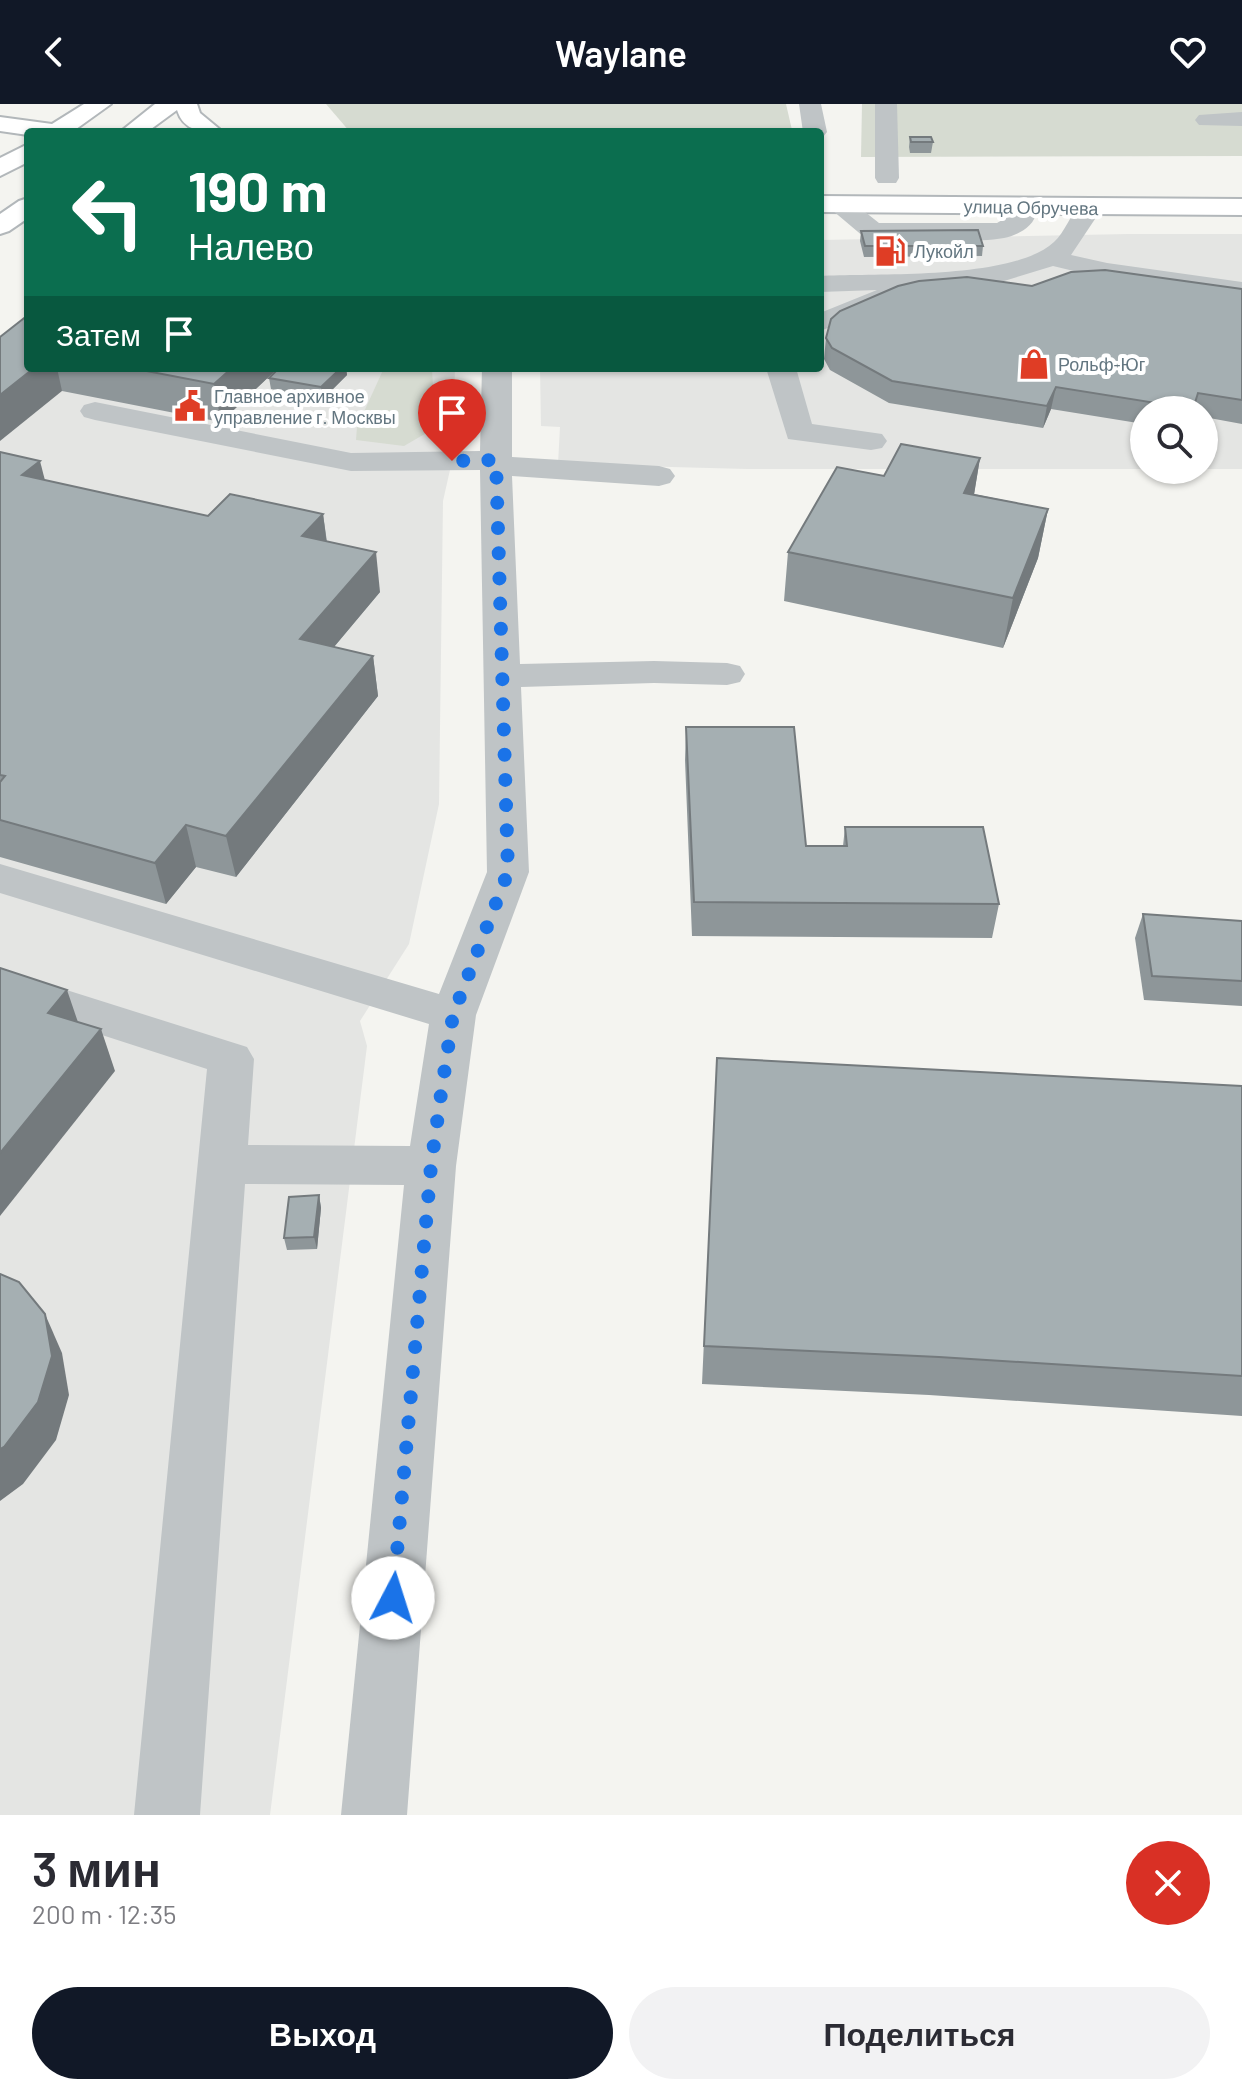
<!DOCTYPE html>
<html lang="ru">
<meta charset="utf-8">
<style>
body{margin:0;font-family:Barlow,sans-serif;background:#f2f2f3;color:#2b2b33;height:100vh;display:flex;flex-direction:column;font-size:30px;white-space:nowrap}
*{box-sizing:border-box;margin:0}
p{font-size:26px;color:#7c7c81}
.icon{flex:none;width:44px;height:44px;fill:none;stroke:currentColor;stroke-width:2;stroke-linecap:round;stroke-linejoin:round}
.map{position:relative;height:1711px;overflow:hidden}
.details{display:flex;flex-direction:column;background:#fff;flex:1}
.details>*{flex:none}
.top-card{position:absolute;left:24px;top:24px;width:800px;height:244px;border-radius:8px;box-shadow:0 2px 6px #0004;background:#0b6e4f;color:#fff;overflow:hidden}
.tools{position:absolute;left:1130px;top:292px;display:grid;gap:16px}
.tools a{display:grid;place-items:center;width:88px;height:88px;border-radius:50%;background:#fff;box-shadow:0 2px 6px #0004;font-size:40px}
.pin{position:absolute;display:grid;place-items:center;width:68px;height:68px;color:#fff;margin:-82px -34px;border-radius:50% 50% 50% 0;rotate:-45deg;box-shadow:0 0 8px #0007}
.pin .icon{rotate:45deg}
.me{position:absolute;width:88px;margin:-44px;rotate:5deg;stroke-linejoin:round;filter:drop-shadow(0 0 6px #0008)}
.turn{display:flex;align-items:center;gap:28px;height:168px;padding:0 32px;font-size:36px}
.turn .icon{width:104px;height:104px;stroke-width:2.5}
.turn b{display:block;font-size:56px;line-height:68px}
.then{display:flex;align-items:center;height:76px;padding:0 32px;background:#0003;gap:16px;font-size:30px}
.round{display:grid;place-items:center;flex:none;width:84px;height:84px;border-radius:42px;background:#f2f2f3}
.overview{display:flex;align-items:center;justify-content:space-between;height:136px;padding:0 32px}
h1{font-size:48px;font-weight:600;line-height:60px}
.primary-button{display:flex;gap:16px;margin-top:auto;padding:16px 32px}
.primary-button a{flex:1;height:92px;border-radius:48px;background:#111827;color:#fff;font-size:32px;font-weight:600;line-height:92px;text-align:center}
.primary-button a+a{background:#f2f2f3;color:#2b2b33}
header{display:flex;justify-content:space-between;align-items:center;height:104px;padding:0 32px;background:#111827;color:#fff;font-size:36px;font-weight:600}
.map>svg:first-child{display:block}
</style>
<header><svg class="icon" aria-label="back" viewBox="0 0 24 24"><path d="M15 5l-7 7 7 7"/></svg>Waylane<svg class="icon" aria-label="heart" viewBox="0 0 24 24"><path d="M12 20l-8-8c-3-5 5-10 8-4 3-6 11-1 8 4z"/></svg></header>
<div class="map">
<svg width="1242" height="1711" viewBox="0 0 1242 1711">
<rect width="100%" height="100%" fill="#f4f4f0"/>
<g fill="#e4e5e3">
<path d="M 1128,130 L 1242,130 L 1242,365 L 1204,365 L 1204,306 L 1144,306 L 1144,365 L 747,365 L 558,360 L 560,323 L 541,322 L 540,264 L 820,264 L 820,136 Z"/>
<path d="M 0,236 L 28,264 L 455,264 L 452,357 L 443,397 L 439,700 L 409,840 L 360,917 L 367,942 L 270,1711 L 0,1711 Z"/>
</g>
<g fill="#d6dbd1">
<path d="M 326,0 L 786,0 L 792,26 L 791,28 L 350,28 Z"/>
<path d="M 862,0 L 1242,0 L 1242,52 L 861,53 Z"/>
<path d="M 384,264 L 432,264 L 435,324 L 404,342 L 356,336 L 357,323 Z"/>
</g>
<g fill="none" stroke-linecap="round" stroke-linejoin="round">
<defs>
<g id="major">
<path d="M 84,0 L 111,0 L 72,28 L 28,28 L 28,31 L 0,27 L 0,13 L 52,20 Z"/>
<path d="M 155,0 L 197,0 L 200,9 L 223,28 C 202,28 184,28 177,6 L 147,28 L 120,28 Z"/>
<path d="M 28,40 L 28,58 L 0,72 L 0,54 Z"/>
<path d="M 820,92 L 1242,95 L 1242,111 L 820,108 Z"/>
<path d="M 28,94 L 28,114 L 9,127 L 0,130 L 0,110 L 19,97 Z"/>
</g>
</defs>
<use href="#major" stroke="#b2b7ba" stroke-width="4"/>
<g fill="#bfc4c6" fill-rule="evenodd">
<path d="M 799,0 L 821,0 L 827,28 L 823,33 L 820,34 L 820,28 L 803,28 Z"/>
<path d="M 875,0 L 897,0 L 899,74 L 896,79 L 878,79 L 875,74 Z"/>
<path d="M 1242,8 L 1242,22 L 1199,21 L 1195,16 L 1199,11 Z"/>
<path d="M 841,93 L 850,96 L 879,119 L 997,119 L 1009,112 L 1014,98 L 1032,98 C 1045,116 1021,131 1004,134 C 968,140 911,135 873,135 L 864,133 L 832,106 L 828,101 L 832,96 Z"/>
<path d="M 1090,95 L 1099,98 L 1103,103 L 1071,151 L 1107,159 L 1242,178 L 1242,194 L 1107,175 L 1053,162 L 991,181 L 897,185 L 902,191 L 898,197 L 820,227 L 820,209 L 877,186 L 820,188 L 820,172 C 878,169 1013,176 1054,138 C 1065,128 1071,110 1081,98 Z"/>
<path d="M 482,264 L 512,264 L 512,353 L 659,362 L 670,365 L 675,372 L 670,379 L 659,382 L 512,372 L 520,560 L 654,557 L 727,559 L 740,562 L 745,570 L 740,578 L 727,581 L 654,579 L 521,583 L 529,768 L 476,911 L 456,1062 L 407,1711 L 341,1711 L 404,1081 L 245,1080 L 200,1711 L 134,1711 L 207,965 L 0,898 L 0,865 L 247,943 L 254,955 L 248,1041 L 410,1042 L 429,920 L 0,789 L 0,760 L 439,890 L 487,768 L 480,366 L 351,367 L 95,316 L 84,313 L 80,307 L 84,301 L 95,298 L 351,349 L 480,347 Z"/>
<path d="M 766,264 L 796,264 L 812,320 L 882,330 L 887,337 L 882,344 L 871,346 L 788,335 Z"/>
</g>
<use href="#major" fill="#fff" fill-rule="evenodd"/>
</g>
<g fill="#8e9699">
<path d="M 910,33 L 933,38 L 931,49 L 910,49 L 909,43 Z"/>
<path d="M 861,127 L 983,142 L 982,152 L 864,153 L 860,137 Z"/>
<path d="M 1032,182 L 1242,185 L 1242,320 L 1204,313 L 1204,306 L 1144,306 L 1144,320 L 1051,305 L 1043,324 L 889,299 L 830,266 L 824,255 L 826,234 Z"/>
<path d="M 28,264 L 278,264 L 221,318 L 62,287 Z"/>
<path d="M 279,264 L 346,264 L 347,271 L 323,295 L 271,285 L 269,274 Z"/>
<path d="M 0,348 L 45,376 L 208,412 L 323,410 L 327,438 L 380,488 L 334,543 L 373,552 L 378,592 L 236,773 L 196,763 L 166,800 L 0,753 Z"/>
<path d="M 980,354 L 974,390 L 1048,405 L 1038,454 L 1003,544 L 784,497 L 788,448 L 884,372 Z"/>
<path d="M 686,623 L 806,742 L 843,742 L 845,723 L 999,800 L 992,834 L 692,832 L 685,656 Z"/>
<path d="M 1143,810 L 1242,817 L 1242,902 L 1144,896 L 1135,834 Z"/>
<path d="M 717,954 L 1242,982 L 1242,1312 L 929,1291 L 702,1280 Z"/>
<path d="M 319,1091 L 321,1104 L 317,1145 L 287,1146 L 284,1134 Z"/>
</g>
<g fill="#747a7d">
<path d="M 34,264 L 57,264 L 62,287 L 0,337 L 0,291 Z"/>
<path d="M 232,264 L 278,264 L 221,318 L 214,280 Z"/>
<path d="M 341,264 L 346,264 L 347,271 L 323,295 L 321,283 Z"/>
<path d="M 1056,283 L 1051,305 L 1043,324 L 1047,302 Z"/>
<path d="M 980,354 L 972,403 L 964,389 Z"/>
<path d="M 40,357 L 50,396 L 22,371 Z"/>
<path d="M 1048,405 L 1038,454 L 1003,544 L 1013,494 Z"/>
<path d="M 323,410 L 328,449 L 302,432 Z"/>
<path d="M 376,448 L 380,488 L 307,575 L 300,535 Z"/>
<path d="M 373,552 L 378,592 L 236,773 L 226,732 Z"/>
<path d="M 186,721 L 196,763 L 166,800 L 155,759 Z"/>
<path d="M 67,886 L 81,927 L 48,909 Z"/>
<path d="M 101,925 L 115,967 L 0,1112 L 0,1049 Z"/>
<path d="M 319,1091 L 321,1104 L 317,1145 L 314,1133 Z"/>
<path d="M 45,1210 L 62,1249 L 69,1291 L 56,1336 L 23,1380 L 0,1397 L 0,1345 Z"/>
</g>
<g fill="#a5afb2" stroke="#747a7d" stroke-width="2">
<path d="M 910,33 L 931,33 L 933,38 L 911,38 Z"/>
<path d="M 978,126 L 983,142 L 865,142 L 861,127 Z"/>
<path d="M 1105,166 L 1242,185 L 1242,296 L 1198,289 L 1193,305 L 1056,283 L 1047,302 L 892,277 L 832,244 L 826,234 L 831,215 L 840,207 L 898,182 L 919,177 L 967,173 L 1032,182 L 1071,168 Z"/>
<path d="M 28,211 L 28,264 L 34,264 L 0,291 L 0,233 Z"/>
<path d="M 131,264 L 232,264 L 214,280 Z"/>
<path d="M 279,264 L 341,264 L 321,283 L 269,274 Z"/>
<path d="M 901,340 L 980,354 L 964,389 L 1048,405 L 1013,494 L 788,448 L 837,363 L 884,372 Z"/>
<path d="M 0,348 L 40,357 L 22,371 L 208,412 L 230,390 L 323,410 L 302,432 L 376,448 L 300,535 L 373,552 L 226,732 L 186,721 L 155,759 L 0,716 L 0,678 L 5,672 L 0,671 Z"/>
<path d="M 686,623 L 794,623 L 806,742 L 847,742 L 845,723 L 983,723 L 999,800 L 694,798 Z"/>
<path d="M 1143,810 L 1242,817 L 1242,877 L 1152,872 Z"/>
<path d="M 0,864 L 67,886 L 48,909 L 101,925 L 0,1049 Z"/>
<path d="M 717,954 L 1242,982 L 1242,1272 L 939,1253 L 704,1242 Z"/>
<path d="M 319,1091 L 314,1133 L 284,1134 L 289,1093 Z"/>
<path d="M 0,1170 L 19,1178 L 45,1210 L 52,1252 L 38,1298 L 4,1343 L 0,1345 Z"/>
</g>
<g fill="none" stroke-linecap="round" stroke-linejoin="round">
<path stroke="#1a73e8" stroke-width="14" stroke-dasharray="0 25.2" d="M 393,1494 L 431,1062 L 441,990 L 453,911 L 508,768 L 496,356 L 452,357"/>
</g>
<defs>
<symbol id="fuel-bare" viewBox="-9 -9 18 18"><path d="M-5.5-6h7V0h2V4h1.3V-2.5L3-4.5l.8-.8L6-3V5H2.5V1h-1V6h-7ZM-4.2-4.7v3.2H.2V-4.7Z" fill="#df3d25" stroke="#fff" stroke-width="2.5" paint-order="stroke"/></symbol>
<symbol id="shop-bare" viewBox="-9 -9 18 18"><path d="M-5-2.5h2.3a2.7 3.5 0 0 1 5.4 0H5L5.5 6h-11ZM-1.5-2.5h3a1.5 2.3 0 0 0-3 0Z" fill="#df3d25" stroke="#fff" stroke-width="2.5" paint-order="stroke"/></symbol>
<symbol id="civic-bare" viewBox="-9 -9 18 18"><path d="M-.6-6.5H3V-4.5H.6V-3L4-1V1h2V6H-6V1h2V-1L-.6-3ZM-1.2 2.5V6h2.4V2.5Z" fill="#df3d25" stroke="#fff" stroke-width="2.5" paint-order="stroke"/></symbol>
</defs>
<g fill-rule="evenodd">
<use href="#fuel-bare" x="868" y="125" width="44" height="44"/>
<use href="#shop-bare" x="1012" y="238" width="44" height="44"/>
<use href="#civic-bare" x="168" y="280" width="44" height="44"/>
</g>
<g text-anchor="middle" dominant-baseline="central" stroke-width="8" stroke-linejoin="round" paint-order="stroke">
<g font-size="18" fill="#637680" stroke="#fff">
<text transform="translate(1031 103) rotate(1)">улица Обручева</text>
</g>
<g font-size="18" fill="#637680" stroke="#fff" text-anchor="start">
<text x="914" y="147">Лукойл</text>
<text x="1058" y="260">Рольф-Юг</text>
<text x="214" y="292">Главное архивное<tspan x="214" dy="21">управление г. Москвы</tspan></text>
</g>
</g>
</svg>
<div class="tools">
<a><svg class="icon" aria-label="search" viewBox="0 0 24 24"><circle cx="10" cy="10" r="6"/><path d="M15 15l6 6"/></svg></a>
</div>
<div class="pin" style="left:452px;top:357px;background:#d93025"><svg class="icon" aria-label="arrive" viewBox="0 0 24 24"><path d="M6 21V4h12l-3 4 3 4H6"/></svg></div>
<svg class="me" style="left:393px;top:1494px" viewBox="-20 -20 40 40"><circle r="19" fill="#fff"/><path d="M0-13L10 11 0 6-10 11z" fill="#1a73e8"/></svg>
<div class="top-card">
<div class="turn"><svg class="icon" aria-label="left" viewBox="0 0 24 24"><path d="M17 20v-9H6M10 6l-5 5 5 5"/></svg><div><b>190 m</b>Налево</div></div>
<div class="then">Затем<svg class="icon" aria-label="arrive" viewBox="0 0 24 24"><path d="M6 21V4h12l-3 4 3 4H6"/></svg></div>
</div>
</div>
<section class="details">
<div class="overview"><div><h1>3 мин</h1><p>200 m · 12:35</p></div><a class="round" style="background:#d93025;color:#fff"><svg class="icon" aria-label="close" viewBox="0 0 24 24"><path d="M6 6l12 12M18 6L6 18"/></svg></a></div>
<div class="primary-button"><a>Выход</a><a>Поделиться</a></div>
</section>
